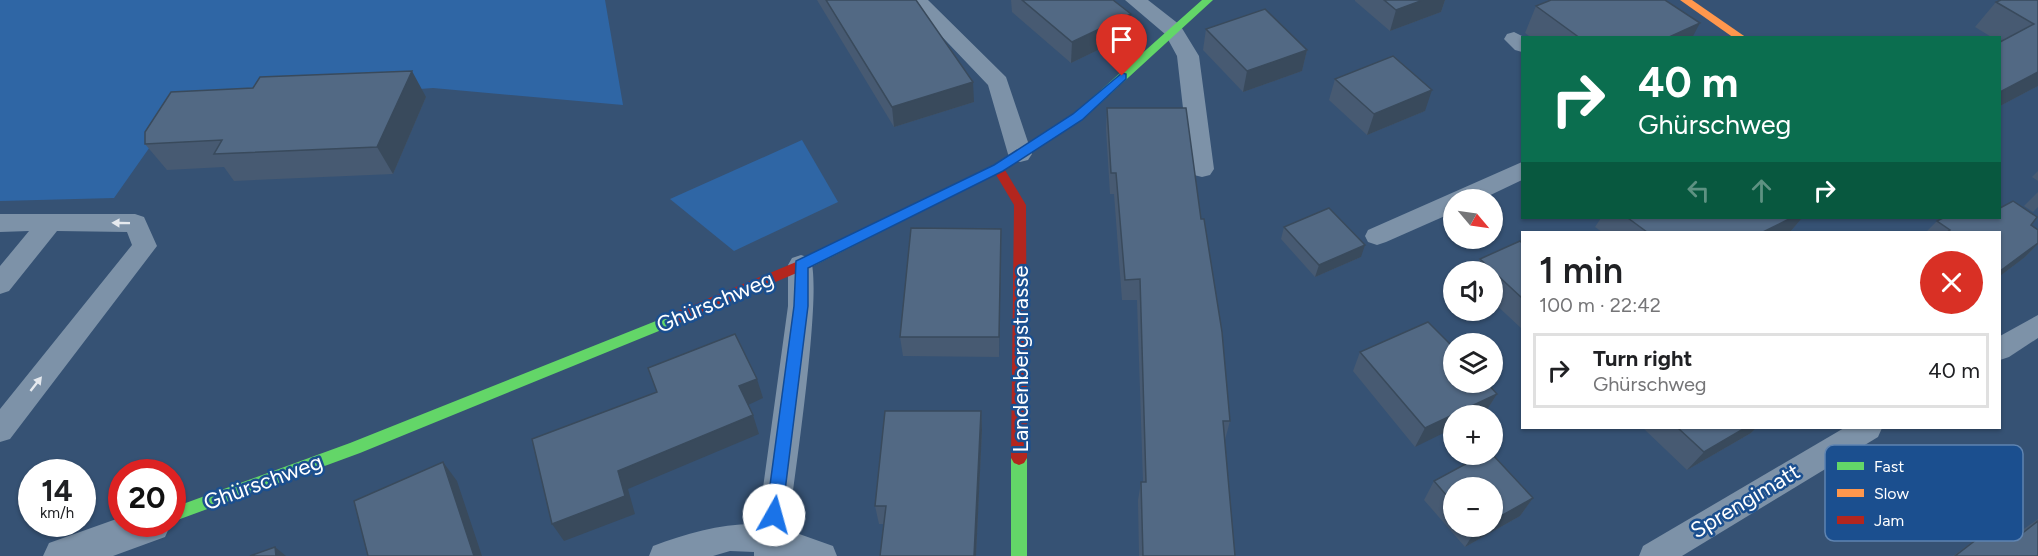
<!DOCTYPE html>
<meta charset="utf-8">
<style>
body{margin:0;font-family:Figtree,sans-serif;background:#f2f2f2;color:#202124;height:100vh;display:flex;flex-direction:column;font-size:22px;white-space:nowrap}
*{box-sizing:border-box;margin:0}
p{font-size:20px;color:#757577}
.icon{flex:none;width:33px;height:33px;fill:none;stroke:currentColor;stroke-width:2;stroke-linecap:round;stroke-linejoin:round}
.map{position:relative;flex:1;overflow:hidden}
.sheet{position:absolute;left:1521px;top:231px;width:480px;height:198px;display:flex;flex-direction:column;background:#fff;border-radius:0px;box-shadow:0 2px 4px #0004}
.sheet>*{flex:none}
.hud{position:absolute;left:1521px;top:36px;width:480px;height:183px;border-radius:0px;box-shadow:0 2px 4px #0004;background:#0b6e4f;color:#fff;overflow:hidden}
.needle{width:39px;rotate:119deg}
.tools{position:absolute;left:1443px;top:189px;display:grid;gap:12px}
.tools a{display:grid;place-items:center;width:60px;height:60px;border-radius:50%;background:#fff;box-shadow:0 2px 4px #0004;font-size:30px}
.speed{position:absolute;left:18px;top:459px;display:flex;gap:12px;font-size:30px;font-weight:700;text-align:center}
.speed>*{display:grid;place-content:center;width:78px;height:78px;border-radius:50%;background:#fff;box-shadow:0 2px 4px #0004;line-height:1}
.speed small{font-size:15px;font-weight:400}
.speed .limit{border:9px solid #d22;background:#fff;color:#111}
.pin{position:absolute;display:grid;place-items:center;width:51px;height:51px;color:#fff;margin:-62px -26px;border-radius:50% 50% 50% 0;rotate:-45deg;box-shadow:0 0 6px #0007}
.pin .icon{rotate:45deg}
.me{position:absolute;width:66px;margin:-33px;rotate:7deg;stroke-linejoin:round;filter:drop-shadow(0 0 4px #0008)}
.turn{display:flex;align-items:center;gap:21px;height:126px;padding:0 18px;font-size:27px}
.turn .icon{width:78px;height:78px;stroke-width:2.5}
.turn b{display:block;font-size:42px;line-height:51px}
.lanes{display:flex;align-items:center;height:57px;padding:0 18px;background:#0003;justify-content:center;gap:30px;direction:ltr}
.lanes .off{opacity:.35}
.round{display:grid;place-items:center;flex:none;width:63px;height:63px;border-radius:32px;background:#f2f2f2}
.summary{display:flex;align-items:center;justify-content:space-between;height:102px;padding:0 18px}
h1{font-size:36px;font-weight:600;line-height:45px}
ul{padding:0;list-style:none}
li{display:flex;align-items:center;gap:18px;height:75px;margin:0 12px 9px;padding:0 6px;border:3px solid #e0e0e0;border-radius:0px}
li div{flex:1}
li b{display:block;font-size:22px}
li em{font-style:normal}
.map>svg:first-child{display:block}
</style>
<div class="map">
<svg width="2038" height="556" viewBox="0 0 2038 556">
<rect width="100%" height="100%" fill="#365274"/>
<g fill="#2f66a5">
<path d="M 0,0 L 605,0 L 623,105 L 433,88 L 178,107 L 114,198 L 0,201 Z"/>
<path d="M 802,140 L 838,202 L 734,251 L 670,199 Z"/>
</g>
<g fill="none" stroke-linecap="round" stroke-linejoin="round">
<g fill="#7d92a8" fill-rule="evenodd">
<path d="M 907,0 L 928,0 L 1006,77 L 1032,154 L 1028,160 L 1020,162 L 1012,160 L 1008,154 L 988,85 Z"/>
<path d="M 1125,0 L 1148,0 L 1180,25 L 1199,56 L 1214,169 L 1210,175 L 1202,177 L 1194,175 L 1190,169 L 1177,56 L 1165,34 Z"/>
<path d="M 1514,32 L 1526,38 L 1522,38 L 1522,52 L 1515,50 L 1504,39 L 1507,34 Z"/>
<path d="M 1522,162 L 1522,180 L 1480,200 L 1454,200 L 1454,212 L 1386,242 L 1377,245 L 1368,242 L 1365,236 L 1368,230 Z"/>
<path d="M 0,214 L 135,214 L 144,217 L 157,246 L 10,439 L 0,442 L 0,409 L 132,245 L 127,232 L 57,231 L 9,291 L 0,294 L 0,266 L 29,231 L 0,232 Z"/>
<path d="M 801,255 L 810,258 C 824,285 793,487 788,530 L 833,546 L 837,556 L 754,556 L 754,552 L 730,551 L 713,556 L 649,556 L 653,546 C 687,533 722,523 758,524 L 788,306 L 788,265 L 792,258 Z"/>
<path d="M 2038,315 L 2038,338 L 2009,357 L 2000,360 L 2000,336 Z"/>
<path d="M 1844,428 L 1882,428 L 1878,437 L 1682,556 L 1639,556 L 1643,546 Z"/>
</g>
<path fill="#7d92a8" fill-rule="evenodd" d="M 122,517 L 122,524 L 171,524 L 165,537 L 113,556 L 43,556 L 49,543 Z"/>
<g fill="#63d668" fill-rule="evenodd">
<path d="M 1202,0 L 1213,0 L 1082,120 L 1002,171 L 813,266 L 803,266 L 801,262 L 803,258 L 994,165 L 1074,114 Z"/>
<path d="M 676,313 L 681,314 L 683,318 L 681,322 L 360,453 L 172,522 L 172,508 L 350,443 Z"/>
<path d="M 1019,451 L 1024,453 L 1027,458 L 1027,556 L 1011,556 L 1011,458 L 1014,453 Z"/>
</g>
<path fill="#ff974d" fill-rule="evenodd" d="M 1680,0 L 1692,0 L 1747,38 L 1734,38 Z"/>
<g fill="#b3261e" fill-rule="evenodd">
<path d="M 998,164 L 1002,165 L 1026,205 L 1027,458 L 1024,463 L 1019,465 L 1014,463 L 1011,458 L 1014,205 L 992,168 Z"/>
<path d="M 808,257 L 815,262 L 813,266 L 681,322 L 671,322 L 669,318 L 671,314 Z"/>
</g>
</g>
<g fill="#475a72" fill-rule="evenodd">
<path d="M 817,0 L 916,0 L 974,102 L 894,127 Z"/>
<path d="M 1011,0 L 1113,0 L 1129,35 L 1071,63 L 1012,12 Z"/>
<path d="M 1355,0 L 1445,0 L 1441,12 L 1390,31 L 1355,1 Z"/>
<path d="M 2038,0 L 2038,86 L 2000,106 L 2000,38 L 1993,38 L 1975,27 L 1996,2 Z"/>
<path d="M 1536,6 L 1692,38 L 1532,38 L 1525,33 Z"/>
<path d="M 1206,29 L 1307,50 L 1302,71 L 1243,92 L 1203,50 Z"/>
<path d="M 1335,79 L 1425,111 L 1367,135 L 1329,100 Z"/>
<path d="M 426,97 L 393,174 L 234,181 L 224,167 L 167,170 L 145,144 Z"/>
<path d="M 1107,108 L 1201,219 L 1230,421 L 1225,440 L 1235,556 L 1139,556 L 1138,500 L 1141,482 L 1143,482 L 1137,300 L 1122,300 L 1114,194 L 1110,194 L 1106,129 Z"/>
<path d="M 2038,171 L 2038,181 L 2032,177 Z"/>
<path d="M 2038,192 L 2038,207 L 2033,212 L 2024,206 Z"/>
<path d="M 1601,218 L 1802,218 L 1790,232 L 1602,232 L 1595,227 Z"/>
<path d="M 1937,221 L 2031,225 L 2038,230 L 2038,244 L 2025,257 L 2000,276 L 2000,232 L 1926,232 Z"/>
<path d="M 1284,227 L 1361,257 L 1315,277 L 1281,239 Z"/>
<path d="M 1001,229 L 999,357 L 903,356 L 900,337 Z"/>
<path d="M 1522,243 L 1522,329 L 1492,301 L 1492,272 L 1474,272 L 1480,259 Z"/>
<path d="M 1360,352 L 1497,394 L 1485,413 L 1480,416 L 1454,416 L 1415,447 L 1353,371 Z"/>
<path d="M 981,411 L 982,430 L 976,556 L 880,556 L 884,524 L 879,524 L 875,506 Z"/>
<path d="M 1643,428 L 1756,428 L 1751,433 L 1687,470 Z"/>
<path d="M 1484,454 L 1492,454 L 1533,498 L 1520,516 L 1465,547 L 1424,500 L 1434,481 ZM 1454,488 L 1492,488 L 1492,526 L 1454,526 Z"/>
<path d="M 2038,519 L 2038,556 L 1953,556 L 2002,520 L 2018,533 Z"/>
</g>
<g fill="#394a5c">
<path d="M 1423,0 L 1445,0 L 1441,12 L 1390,31 L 1396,10 Z"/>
<path d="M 1131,14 L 1129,35 L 1071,63 L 1072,42 Z"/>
<path d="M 1700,23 L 1692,38 L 1667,38 Z"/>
<path d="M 1307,50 L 1302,71 L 1243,92 L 1247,71 Z"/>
<path d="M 412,71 L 426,97 L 393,174 L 377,147 Z"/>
<path d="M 2038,72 L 2038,86 L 2000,106 L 2000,92 Z"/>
<path d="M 973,82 L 974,102 L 894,127 L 892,107 Z"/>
<path d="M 1432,90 L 1425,111 L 1367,135 L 1374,114 Z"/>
<path d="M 1791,218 L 1802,218 L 1790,232 L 1763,232 Z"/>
<path d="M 1001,229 L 1001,249 L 999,357 L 999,337 Z"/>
<path d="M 2038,243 L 2038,244 L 2025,257 L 2000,276 L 2000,271 Z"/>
<path d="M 1365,245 L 1361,257 L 1315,277 L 1319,265 Z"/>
<path d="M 757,379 L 763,398 L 746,406 L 739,386 Z"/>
<path d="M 1497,394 L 1485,413 L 1480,416 L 1454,416 L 1454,428 L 1415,447 L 1425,428 Z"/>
<path d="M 981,411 L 982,430 L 976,556 L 974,556 Z"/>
<path d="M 753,415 L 759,434 L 628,489 L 635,514 L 564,541 L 552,524 L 618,471 Z"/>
<path d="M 1745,428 L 1756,428 L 1751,433 L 1687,470 L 1704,452 Z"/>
<path d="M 443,462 L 457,481 L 482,556 L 474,556 Z"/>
<path d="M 1533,498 L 1520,516 L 1465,547 L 1476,530 L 1482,526 L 1492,526 L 1492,521 Z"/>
<path d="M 275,547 L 286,556 L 276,556 Z"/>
</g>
<g fill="#526984" stroke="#394a5c" stroke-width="1.5">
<path d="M 826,0 L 916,0 L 973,82 L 892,107 Z"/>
<path d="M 1022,0 L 1113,0 L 1131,14 L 1072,42 Z"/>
<path d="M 1384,0 L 1423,0 L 1396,10 Z"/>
<path d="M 1551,0 L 1665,0 L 1700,23 L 1667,38 L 1580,38 L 1536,6 Z"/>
<path d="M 2001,0 L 2038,0 L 2038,72 L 2000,92 L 2000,42 L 2034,24 L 1996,2 Z"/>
<path d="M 1265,9 L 1307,50 L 1247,71 L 1206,29 Z"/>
<path d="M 1393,56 L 1432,90 L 1374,114 L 1335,79 Z"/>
<path d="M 412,71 L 377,147 L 214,154 L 222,140 L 145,144 L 145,132 L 171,92 L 253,88 L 260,77 Z"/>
<path d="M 1107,108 L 1186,108 L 1201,219 L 1204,219 L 1222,332 L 1230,421 L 1223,421 L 1235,556 L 1143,556 L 1141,482 L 1146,482 L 1140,279 L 1125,280 L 1116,173 L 1111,173 Z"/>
<path d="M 2013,201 L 2037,217 L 2031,225 L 2038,230 L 2038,243 L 2000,271 L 2000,232 L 1947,232 L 1950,230 L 1937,221 L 1943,218 L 2000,218 L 2000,208 Z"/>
<path d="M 1329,208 L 1365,245 L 1319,265 L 1284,227 Z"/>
<path d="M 1628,218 L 1791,218 L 1763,232 L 1647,232 Z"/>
<path d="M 911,228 L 1001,229 L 999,337 L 900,337 Z"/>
<path d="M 1520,241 L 1522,243 L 1522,298 L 1480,259 Z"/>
<path d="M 1428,322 L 1454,348 L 1454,382 L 1486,382 L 1497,394 L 1425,428 L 1360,352 Z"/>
<path d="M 735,334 L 757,379 L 739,386 L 753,415 L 618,471 L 625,496 L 552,524 L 532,439 L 657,392 L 648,368 Z"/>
<path d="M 885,411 L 981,411 L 974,556 L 880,556 L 886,506 L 875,506 Z"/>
<path d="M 1678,428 L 1745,428 L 1704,452 Z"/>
<path d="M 1484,454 L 1492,454 L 1533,498 L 1492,521 L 1492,488 L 1454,488 L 1454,504 L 1434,481 Z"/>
<path d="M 443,462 L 474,556 L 368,556 L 354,501 Z"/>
<path d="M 2002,520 L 2020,535 L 2038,521 L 2038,556 L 1955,556 Z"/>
<path d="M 1473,526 L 1482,526 L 1476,530 Z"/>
<path d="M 275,547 L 276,556 L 250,556 Z"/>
</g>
<defs><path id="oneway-solid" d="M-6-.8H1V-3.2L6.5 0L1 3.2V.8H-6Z" transform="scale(1.5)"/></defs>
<g fill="#e5e9ee">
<use href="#oneway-solid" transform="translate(121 223) rotate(-179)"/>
<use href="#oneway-solid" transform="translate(36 384) rotate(-52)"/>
</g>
<path fill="#1a73e8" stroke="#114b97" stroke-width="1.5" d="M 1122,73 L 1126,74 L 1126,79 L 1082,120 L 1003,171 L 808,268 L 808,306 L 782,515 L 780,520 L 774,522 L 768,520 L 766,515 L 794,306 L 796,261 L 994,165 L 1073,114 Z"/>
<g text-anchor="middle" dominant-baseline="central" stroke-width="5" stroke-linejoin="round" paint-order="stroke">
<g font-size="22" fill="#fff" stroke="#1b4f8f">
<text transform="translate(715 302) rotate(-23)">Ghürschweg</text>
<text transform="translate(1020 359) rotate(-90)">Landenbergstrasse</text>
<text transform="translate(263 482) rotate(-20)">Ghürschweg</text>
<text transform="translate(1745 501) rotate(-31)">Sprengimatt</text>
</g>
</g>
<rect x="1825" y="445" width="198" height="96" rx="9" fill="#1b4f8f" stroke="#5f84b1" stroke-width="1.5"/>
<rect x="1837" y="462" width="27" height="8" fill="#63d668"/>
<rect x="1837" y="489" width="27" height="8" fill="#ff974d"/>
<rect x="1837" y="516" width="27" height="8" fill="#b3261e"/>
<g font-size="16" fill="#fff">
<text x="1874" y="472">Fast</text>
<text x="1874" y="499">Slow</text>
<text x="1874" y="526">Jam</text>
</g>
</svg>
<div class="tools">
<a><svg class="needle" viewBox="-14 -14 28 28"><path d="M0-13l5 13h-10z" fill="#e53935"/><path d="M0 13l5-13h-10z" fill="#757577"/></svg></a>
<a><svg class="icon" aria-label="sound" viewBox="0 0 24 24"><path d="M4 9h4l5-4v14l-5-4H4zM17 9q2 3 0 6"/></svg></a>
<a><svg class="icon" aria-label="layers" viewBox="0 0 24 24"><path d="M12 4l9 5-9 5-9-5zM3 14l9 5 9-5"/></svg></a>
<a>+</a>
<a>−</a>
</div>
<div class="speed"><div>14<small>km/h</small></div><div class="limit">20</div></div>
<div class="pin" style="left:1122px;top:76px;background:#d93025"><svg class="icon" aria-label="arrive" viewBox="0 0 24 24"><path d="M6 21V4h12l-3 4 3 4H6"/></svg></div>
<svg class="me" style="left:774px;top:515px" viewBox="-20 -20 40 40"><circle r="19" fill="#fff"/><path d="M0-13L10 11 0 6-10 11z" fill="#1a73e8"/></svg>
<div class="hud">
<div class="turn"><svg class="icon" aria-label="right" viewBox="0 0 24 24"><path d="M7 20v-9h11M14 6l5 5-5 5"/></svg><div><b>40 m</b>Ghürschweg</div></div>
<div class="lanes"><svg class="icon off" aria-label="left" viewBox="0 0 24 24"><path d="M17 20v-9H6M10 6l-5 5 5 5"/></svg><svg class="icon off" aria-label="ahead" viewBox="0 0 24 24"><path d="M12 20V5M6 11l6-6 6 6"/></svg><svg class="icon" aria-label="right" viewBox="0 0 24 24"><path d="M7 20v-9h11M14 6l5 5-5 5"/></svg></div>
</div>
<section class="sheet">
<div class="summary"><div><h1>1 min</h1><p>100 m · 22:42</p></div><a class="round" style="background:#d93025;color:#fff"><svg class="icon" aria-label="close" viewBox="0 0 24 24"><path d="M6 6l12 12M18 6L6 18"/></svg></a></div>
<ul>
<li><svg class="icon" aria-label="right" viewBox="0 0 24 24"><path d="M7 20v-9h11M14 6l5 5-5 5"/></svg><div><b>Turn right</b><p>Ghürschweg</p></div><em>40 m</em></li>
</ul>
</section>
</div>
